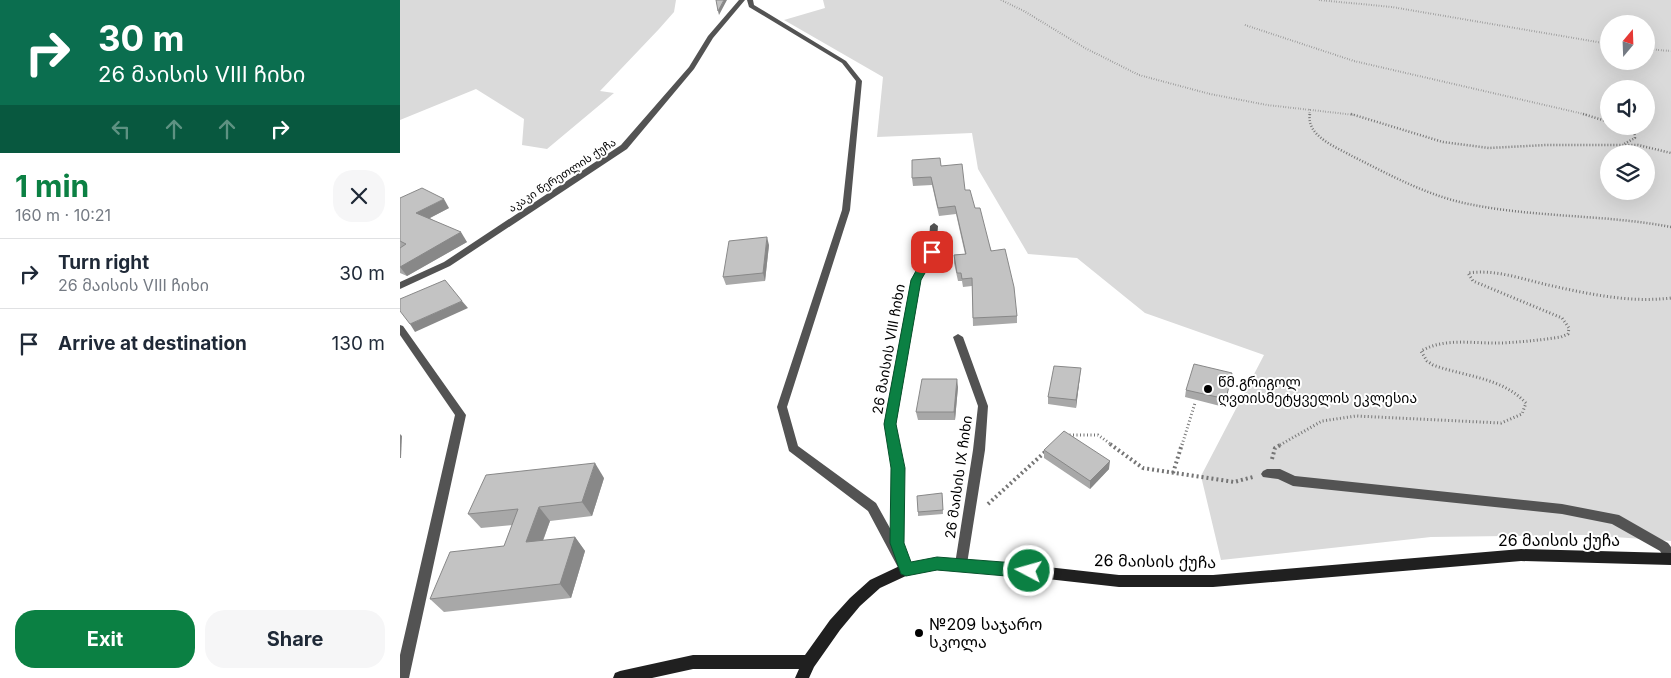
<!DOCTYPE html>
<meta charset="utf-8">
<style>
body{margin:0;font-family:Inter,"Noto Sans Georgian",sans-serif;background:#f6f6f7;color:#1f2937;height:100vh;display:flex;flex-direction:column;font-size:19px;white-space:nowrap}
*{box-sizing:border-box;margin:0}
p{font-size:16px;color:#747a83}
.icon{flex:none;width:28px;height:28px;fill:none;stroke:currentColor;stroke-width:2;stroke-linecap:round;stroke-linejoin:round}
.map{position:relative;flex:1;overflow:hidden}
.details{display:flex;flex-direction:column;background:#fff;width:400px}
.details>*{flex:none}
.hud{background:#0b6e4f;color:#fff;overflow:hidden}
.needle{width:32px;rotate:19deg}
.fabs{position:absolute;left:1200px;top:15px;display:grid;gap:10px}
.fabs a{display:grid;place-items:center;width:55px;height:55px;border-radius:50%;background:#fff;box-shadow:0 5px 20px #0002;font-size:25px}
.pin{position:absolute;display:grid;place-items:center;width:42px;height:42px;color:#fff;margin:-21px;border-radius:10px;box-shadow:0 2px 8px #0006}
.me{position:absolute;width:55px;margin:-28px;rotate:276deg;stroke-linejoin:round;filter:drop-shadow(0 0 4px #0008)}
.turn{display:flex;align-items:center;gap:18px;height:105px;padding:0 15px;font-size:22px}
.turn .icon{width:65px;height:65px;stroke-width:2.5}
.turn b{display:block;font-size:35px;line-height:42px}
.lanes{display:flex;align-items:center;height:48px;padding:0 15px;background:#0003;justify-content:center;gap:25px;direction:ltr}
.lanes .off{opacity:.35}
.round{display:grid;place-items:center;flex:none;width:52px;height:52px;border-radius:20px;background:#f6f6f7}
.head{display:flex;align-items:center;justify-content:space-between;height:85px;padding:0 15px}
h1{font-size:30px;font-weight:700;line-height:38px;color:#0b8043}
.button{display:flex;gap:10px;margin-top:auto;padding:10px 15px}
.button a{flex:1;height:58px;border-radius:20px;background:#0b8043;color:#fff;font-size:20px;font-weight:700;line-height:58px;text-align:center}
.button a+a{background:#f6f6f7;color:#1f2937}
ul{padding:0;list-style:none}
li{display:flex;align-items:center;gap:15px;height:70px;padding:0 15px;border-top:1px solid #e0e1e3}
li div{flex:1}
li b{display:block;font-size:19px}
li em{font-style:normal}
main{display:flex;flex:1;min-height:0}
.map>svg:first-child{display:block}
</style>
<main>
<section class="details">
<div class="hud">
<div class="turn"><svg class="icon" aria-label="right" viewBox="0 0 24 24"><path d="M7 20v-9h11M14 6l5 5-5 5"/></svg><div><b>30 m</b>26 მაისის VIII ჩიხი</div></div>
<div class="lanes"><svg class="icon off" aria-label="left" viewBox="0 0 24 24"><path d="M17 20v-9H6M10 6l-5 5 5 5"/></svg><svg class="icon off" aria-label="ahead" viewBox="0 0 24 24"><path d="M12 20V5M6 11l6-6 6 6"/></svg><svg class="icon off" aria-label="ahead" viewBox="0 0 24 24"><path d="M12 20V5M6 11l6-6 6 6"/></svg><svg class="icon" aria-label="right" viewBox="0 0 24 24"><path d="M7 20v-9h11M14 6l5 5-5 5"/></svg></div>
</div>
<div class="head"><div><h1>1 min</h1><p>160 m · 10:21</p></div><a class="round"><svg class="icon" aria-label="close" viewBox="0 0 24 24"><path d="M6 6l12 12M18 6L6 18"/></svg></a></div>
<ul>
<li><svg class="icon" aria-label="right" viewBox="0 0 24 24"><path d="M7 20v-9h11M14 6l5 5-5 5"/></svg><div><b>Turn right</b><p>26 მაისის VIII ჩიხი</p></div><em>30 m</em></li>
<li><svg class="icon" aria-label="arrive" viewBox="0 0 24 24"><path d="M6 21V4h12l-3 4 3 4H6"/></svg><div><b>Arrive at destination</b></div><em>130 m</em></li>
</ul>
<div class="button"><a>Exit</a><a>Share</a></div>
</section>
<div class="map">
<svg width="1271" height="678" viewBox="0 0 1271 678">
<rect width="100%" height="100%" fill="#fff"/>
<g fill="#dadada" fill-rule="evenodd">
<path d="M 0,0 L 276,0 L 274,12 L 259,29 L 200,91 L 214,93 L 147,149 L 122,145 L 124,119 L 76,89 L 0,120 Z"/>
<path d="M 423,0 L 1271,0 L 1271,541 L 1186,535 L 1031,537 L 821,560 L 801,476 L 864,355 L 745,313 L 677,258 L 628,254 L 578,169 L 572,133 L 477,137 L 483,77 L 384,20 L 425,8 ZM 1209,24 L 1246,24 L 1246,61 L 1209,61 ZM 1209,89 L 1246,89 L 1246,126 L 1209,126 ZM 1209,154 L 1246,154 L 1246,191 L 1209,191 Z"/>
</g>
<g fill="none" stroke-linecap="round" stroke-linejoin="round">
<g stroke="#757575" stroke-width="2" stroke-dasharray="0.5 2" stroke-linecap="butt">
<path d="M 601,0 L 624,11 L 685,48 L 739,75 L 810,94 L 867,105 L 955,115"/>
<path d="M 919,0 L 992,7 L 1209,44"/>
<path d="M 845,25 L 954,61 L 1188,115"/>
<path d="M 1246,49 L 1271,51"/>
<path d="M 909,115 L 910,109"/>
</g>
<g stroke="#757575" stroke-width="2.5" stroke-dasharray="1 2" stroke-linecap="butt">
<path d="M 910,114 C 906,136 936,147 952,156 C 988,174 1024,194 1064,203 C 1132,218 1203,214 1271,227"/>
<path d="M 951,114 L 1043,142 L 1089,148 L 1146,145 L 1238,145 L 1271,153"/>
<path d="M 1183,114 L 1209,122"/>
<path d="M 1220,126 L 1234,131 L 1235,138 L 1224,144"/>
</g>
<g stroke="#757575" stroke-width="3" stroke-dasharray="1 2.5" stroke-linecap="butt">
<path d="M 666,435 L 698,435 L 712,445"/>
<path d="M 782,445 L 795,403"/>
<path d="M 880,445 L 922,421 L 956,416 L 1101,423 L 1122,414 L 1126,403 C 1101,377 1066,377 1033,365 L 1027,361 L 1021,351 C 1046,337 1074,344 1102,343 C 1122,342 1141,340 1161,337 L 1168,334 L 1169,328 L 1162,318 L 1073,281 L 1068,273 C 1095,269 1122,279 1148,285 C 1189,294 1229,303 1271,298"/>
</g>
<g stroke="#757575" stroke-width="4" stroke-dasharray="2 3" stroke-linecap="butt">
<path d="M 710,444 L 743,468 L 834,482 L 853,477"/>
<path d="M 872,459 L 875,448 L 882,444"/>
<path d="M 773,473 L 782,444"/>
<path d="M 588,504 L 646,451"/>
</g>
<g fill="#535353" fill-rule="evenodd">
<path d="M 0,325 L 3,326 L 66,415 L 9,678 L 0,678 L 0,655 L 55,415 L 0,335 Z"/>
<path d="M 867,469 L 880,469 L 895,476 L 1162,504 L 1219,515 L 1268,543 L 1271,547 L 1271,563 L 1266,561 L 1260,551 L 1212,524 L 1162,514 L 893,486 L 878,479 L 863,477 L 861,474 L 863,471 Z"/>
</g>
<g fill="#535353" fill-rule="evenodd">
<path d="M 339,0 L 345,0 L 313,38 L 294,69 L 227,149 L 50,266 L 0,289 L 0,282 L 44,262 L 221,145 L 289,67 L 308,36 Z"/>
<path d="M 347,0 L 353,0 L 354,5 L 446,61 L 462,81 L 450,210 L 387,407 L 398,446 L 476,503 L 491,530 L 492,468 L 484,424 L 511,280 L 528,252 L 530,226 L 534,223 L 538,226 L 536,252 L 521,280 L 496,424 L 504,468 L 503,543 L 506,551 L 505,554 L 512,569 L 511,573 L 506,575 L 501,573 L 468,511 L 389,451 L 377,407 L 442,210 L 456,81 L 442,63 L 349,7 Z"/>
<path d="M 558,334 L 563,337 L 588,406 L 585,450 L 567,564 L 566,568 L 561,570 L 556,568 L 555,564 L 573,450 L 578,406 L 553,337 Z"/>
</g>
<path fill="#202020" fill-rule="evenodd" d="M 1121,549 L 1271,553 L 1271,565 L 1121,561 L 813,587 L 719,587 L 611,575 L 537,570 L 508,575 L 480,588 L 460,606 L 440,630 L 414,667 L 409,678 L 395,678 L 399,669 L 293,669 L 252,678 L 213,678 L 215,673 L 220,671 L 293,655 L 405,655 L 430,620 L 450,598 L 470,580 L 506,563 L 537,558 L 611,563 L 719,575 L 813,575 Z"/>
</g>
<g fill="#a8a8a8">
<path d="M 541,166 L 565,190 L 575,208 L 617,316 L 617,323 L 573,326 L 572,286 L 563,287 L 562,281 L 558,281 L 554,263 L 554,255 L 565,254 L 556,214 L 539,216 L 532,185 L 513,186 L 512,178 Z"/>
<path d="M 0,198 L 49,208 L 30,218 L 67,242 L 7,276 L 0,273 Z"/>
<path d="M 369,245 L 365,281 L 326,285 L 323,277 Z"/>
<path d="M 832,373 L 824,407 L 785,397 L 786,390 Z"/>
<path d="M 680,376 L 676,408 L 648,404 L 648,397 Z"/>
<path d="M 558,387 L 555,420 L 518,420 L 516,412 Z"/>
<path d="M 644,450 L 709,469 L 690,489 L 644,458 Z"/>
<path d="M 204,478 L 192,516 L 150,521 L 143,541 L 175,537 L 185,551 L 171,598 L 44,612 L 30,599 L 104,546 L 112,525 L 81,528 L 68,514 Z"/>
<path d="M 542,493 L 543,514 L 518,516 L 518,512 Z"/>
</g>
<g fill="#888">
<path d="M 324,0 L 327,0 L 319,15 L 318,11 Z"/>
<path d="M 44,199 L 49,208 L 22,222 L 16,213 Z"/>
<path d="M 61,232 L 67,242 L 7,276 L 0,267 Z"/>
<path d="M 367,237 L 369,245 L 365,281 L 363,273 Z"/>
<path d="M 62,301 L 68,308 L 15,332 L 10,324 Z"/>
<path d="M 681,368 L 676,408 L 676,400 Z"/>
<path d="M 557,379 L 558,387 L 555,420 L 554,412 Z"/>
<path d="M 0,434 L 2,436 L 1,458 L 0,458 Z"/>
<path d="M 710,461 L 709,469 L 690,489 L 690,481 Z"/>
<path d="M 195,463 L 204,478 L 192,516 L 182,502 Z"/>
<path d="M 139,507 L 150,521 L 137,556 L 126,542 Z"/>
<path d="M 175,537 L 185,551 L 171,598 L 160,584 Z"/>
</g>
<g fill="#c3c3c3" stroke="#888">
<path d="M 316,0 L 324,0 L 318,11 Z"/>
<path d="M 540,158 L 541,166 L 562,164 L 565,190 L 570,190 L 575,208 L 580,208 L 591,251 L 605,249 L 614,287 L 617,316 L 573,318 L 572,278 L 562,279 L 561,273 L 557,273 L 554,255 L 566,254 L 555,206 L 538,208 L 531,177 L 512,178 L 512,160 Z"/>
<path d="M 22,188 L 44,199 L 16,213 L 61,232 L 0,267 L 0,248 L 6,244 L 0,241 L 0,198 Z"/>
<path d="M 367,237 L 363,273 L 323,277 L 329,241 Z"/>
<path d="M 45,280 L 62,301 L 10,324 L 0,311 L 0,299 Z"/>
<path d="M 794,364 L 832,373 L 826,399 L 786,390 Z"/>
<path d="M 654,366 L 681,368 L 676,400 L 648,397 Z"/>
<path d="M 522,379 L 557,379 L 554,412 L 516,412 Z"/>
<path d="M 664,431 L 710,461 L 690,481 L 644,450 Z"/>
<path d="M 195,463 L 182,502 L 139,507 L 126,542 L 175,537 L 160,584 L 30,599 L 50,552 L 104,546 L 118,509 L 68,514 L 86,475 Z"/>
<path d="M 542,493 L 543,510 L 518,512 L 517,496 Z"/>
</g>
<path fill="#0b8043" stroke="#07532c" d="M 532,248 L 537,252 L 521,280 L 496,424 L 505,468 L 504,543 L 511,562 L 537,557 L 629,564 L 635,566 L 637,571 L 635,576 L 629,578 L 537,570 L 506,576 L 501,574 L 490,543 L 491,468 L 484,424 L 511,280 L 528,249 Z"/>
<g fill="#000" stroke="#fff" stroke-width="2">
<circle cx="808" cy="389" r="5"/>
<circle cx="519" cy="633" r="5"/>
</g>
<g text-anchor="middle" dominant-baseline="central" stroke-width="4" stroke-linejoin="round" paint-order="stroke">
<g font-size="11" fill="#000" stroke="#fff">
<text transform="translate(162 175) rotate(-33)">აკაკი წერეთლის ქუჩა</text>
</g>
<g font-size="14" fill="#000" stroke="#fff">
<text transform="translate(488 349) rotate(-80)">26 მაისის VIII ჩიხი</text>
<text transform="translate(558 477) rotate(-82)">26 მაისის IX ჩიხი</text>
</g>
<g font-size="14" fill="#000" stroke="#fff" text-anchor="start">
<text x="818" y="381">წმ.გრიგოლ<tspan x="818" dy="16">ღვთისმეტყველის ეკლესია</tspan></text>
</g>
<g font-size="16" fill="#000" stroke="#fff">
<text x="1159" y="540">26 მაისის ქუჩა</text>
<text transform="translate(755 561) rotate(1)">26 მაისის ქუჩა</text>
</g>
<g font-size="16" fill="#000" stroke="#fff" text-anchor="start">
<text x="529" y="624">№209 საჯარო<tspan x="529" dy="18">სკოლა</tspan></text>
</g>
</g>
</svg>
<div class="fabs">
<a><svg class="needle" viewBox="-14 -14 28 28"><path d="M0-13l5 13h-10z" fill="#e53935"/><path d="M0 13l5-13h-10z" fill="#747a83"/></svg></a>
<a><svg class="icon" aria-label="sound" viewBox="0 0 24 24"><path d="M4 9h4l5-4v14l-5-4H4zM17 9q2 3 0 6"/></svg></a>
<a><svg class="icon" aria-label="layers" viewBox="0 0 24 24"><path d="M12 4l9 5-9 5-9-5zM3 14l9 5 9-5"/></svg></a>
</div>
<div class="pin" style="left:532px;top:252px;background:#d93025"><svg class="icon" aria-label="arrive" viewBox="0 0 24 24"><path d="M6 21V4h12l-3 4 3 4H6"/></svg></div>
<svg class="me" style="left:629px;top:571px" viewBox="-20 -20 40 40"><circle r="17" fill="#0b8043" stroke="#fff" stroke-width="3"/><path d="M0-11L8 9 0 5-8 9z" fill="#fff"/></svg>
</div>
</main>
